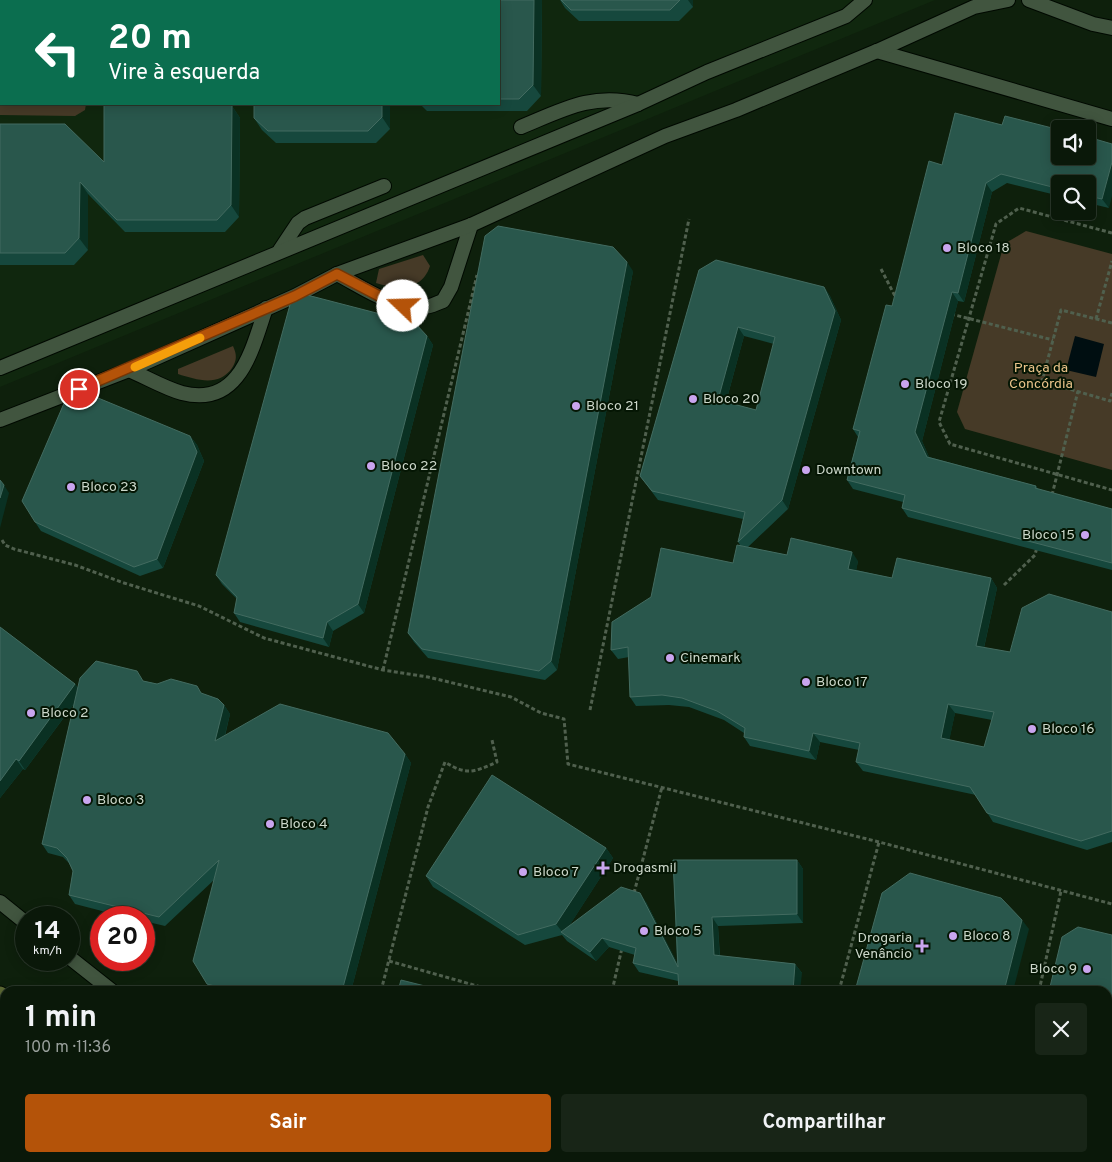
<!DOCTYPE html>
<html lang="pt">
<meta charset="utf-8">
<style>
body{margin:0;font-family:Overpass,sans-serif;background:#182517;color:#f1f3f6;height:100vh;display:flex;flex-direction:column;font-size:19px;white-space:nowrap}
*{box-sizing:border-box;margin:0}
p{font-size:16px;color:#99a09c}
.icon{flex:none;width:28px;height:28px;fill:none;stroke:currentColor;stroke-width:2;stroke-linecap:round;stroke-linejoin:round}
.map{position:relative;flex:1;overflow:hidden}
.side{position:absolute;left:0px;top:986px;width:1112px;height:176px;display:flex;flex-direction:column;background:#0a1809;border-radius:15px 15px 0 0;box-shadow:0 2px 12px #0003,0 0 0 1px #2a372a}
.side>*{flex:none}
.top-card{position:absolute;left:0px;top:0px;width:500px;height:105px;box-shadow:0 2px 12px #0003,0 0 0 1px #2a372a;background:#0b6e4f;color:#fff;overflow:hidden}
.fabs{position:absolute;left:1051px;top:120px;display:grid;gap:10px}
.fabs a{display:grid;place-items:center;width:45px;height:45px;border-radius:5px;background:#0a1809;box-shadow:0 2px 12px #0003,0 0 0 1px #2a372a;font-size:25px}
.speed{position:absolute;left:15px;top:906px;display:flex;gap:10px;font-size:25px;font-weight:700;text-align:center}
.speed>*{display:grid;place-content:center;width:65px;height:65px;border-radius:50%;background:#0a1809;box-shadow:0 2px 12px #0003,0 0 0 1px #2a372a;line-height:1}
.speed small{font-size:12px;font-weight:400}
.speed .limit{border:8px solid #d22;background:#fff;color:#111}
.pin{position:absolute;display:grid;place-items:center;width:42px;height:42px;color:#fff;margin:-21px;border:2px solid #fff;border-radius:50%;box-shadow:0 1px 5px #0007}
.me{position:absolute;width:55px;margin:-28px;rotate:291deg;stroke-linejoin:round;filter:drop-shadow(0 0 4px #0008)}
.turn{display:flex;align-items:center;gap:18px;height:105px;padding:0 25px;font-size:22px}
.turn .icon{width:65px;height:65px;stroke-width:2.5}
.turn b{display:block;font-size:35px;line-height:42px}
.round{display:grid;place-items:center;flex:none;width:52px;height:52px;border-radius:5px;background:#182517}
.head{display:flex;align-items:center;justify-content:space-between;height:85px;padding:0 25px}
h1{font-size:30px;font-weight:700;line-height:38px}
.action{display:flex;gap:10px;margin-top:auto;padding:10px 25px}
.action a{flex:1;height:58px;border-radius:5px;background:#b45309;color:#fff;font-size:20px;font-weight:700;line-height:58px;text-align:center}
.action a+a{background:#182517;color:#f1f3f6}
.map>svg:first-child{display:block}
</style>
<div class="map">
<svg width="1112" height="1162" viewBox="0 0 1112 1162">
<rect width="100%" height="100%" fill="#0e200c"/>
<path fill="#10270e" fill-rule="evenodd" d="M 0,0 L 935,0 L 0,387 ZM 1,1 L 499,1 L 499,104 L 1,104 Z"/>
<g fill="#463a27">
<path d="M 0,18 L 1,104 L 86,104 L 85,110 L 75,116 L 0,115 Z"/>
<path d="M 1026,231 L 1112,254 L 1112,470 L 965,429 L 957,412 L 1004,244 Z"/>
<path d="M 423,255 L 430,266 C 422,291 397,290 376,283 L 379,269 Z"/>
<path d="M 233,346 C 237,355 237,360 232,368 C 219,387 197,380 178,374 L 178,369 Z"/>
</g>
<path fill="#000e11" d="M 1075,336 L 1104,344 L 1096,377 L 1066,370 Z"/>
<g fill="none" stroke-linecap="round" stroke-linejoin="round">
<defs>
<g id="lane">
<path d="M 1029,0 L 1093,24 L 1112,28"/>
<path d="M 877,51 L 1112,119"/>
<path d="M 521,127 C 562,110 593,92 638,104"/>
<path d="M 280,250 L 298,223 L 305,218 L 384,186"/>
<path d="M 337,274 C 362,287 394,310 424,307 C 430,307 437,303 443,301 L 451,287 L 471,225"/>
<path d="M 0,368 L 638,104 L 707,72 L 846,16 L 865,0"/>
<path d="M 129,370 C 146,377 164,388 182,393 C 240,408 252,349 266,308"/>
<path d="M 0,420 L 129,370 L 295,296 L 337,274 L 471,225 L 665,136 L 736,110 L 877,51 L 974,7 L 1008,0"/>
<path d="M 0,902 L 26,923"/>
<path d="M 69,957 L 112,991"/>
<path d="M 0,1096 L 5,1100"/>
<path d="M 0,1156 L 8,1162"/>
<path d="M 82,1158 L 88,1162"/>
<path d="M 387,1158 L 387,1162"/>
<path d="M 658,1158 L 674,1162"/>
</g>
<g id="secondary">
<path d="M 0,994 L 5,997"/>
<path d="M 236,1158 L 242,1162"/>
</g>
<g id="highway">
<path d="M 0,1005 L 5,1010"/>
<path d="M 0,1063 L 5,1067"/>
<path d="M 126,1158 L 132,1162"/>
<path d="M 159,1158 L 164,1162"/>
</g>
</defs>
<use href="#lane" stroke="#000900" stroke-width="16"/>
<use href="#secondary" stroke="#000900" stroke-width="17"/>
<use href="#highway" stroke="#000900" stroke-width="17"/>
<g stroke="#50604e" stroke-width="3" stroke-dasharray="4 2.5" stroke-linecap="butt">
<path d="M 1112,233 L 1019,208 L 996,224 L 939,422 L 950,444 L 1112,490"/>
<path d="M 881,269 L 896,298"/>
<path d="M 951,314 L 1053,340"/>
<path d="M 1096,319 L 1112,261"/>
<path d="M 1112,323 L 1061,310 L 1042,381 L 1110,401 L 1112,393"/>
<path d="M 1052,495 L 1078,391"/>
<path d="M 2,540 L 5,545 L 14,549 L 75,565 L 124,583 L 199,606 L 264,638 L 383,670 L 428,677 L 511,697 L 541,713 L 564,719 L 568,764 L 879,842 L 1112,904"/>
<path d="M 1004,585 L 1035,555 L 1037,547"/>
<path d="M 383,670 L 477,275"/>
<path d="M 590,710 L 689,219"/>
<path d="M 634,893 L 662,787"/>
<path d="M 389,961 L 495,991"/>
<path d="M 381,991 L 428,807 L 445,762 C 467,776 474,772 497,762 L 492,740"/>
<path d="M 612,991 L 622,948"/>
<path d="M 839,991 L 879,842"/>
<path d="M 1039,991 L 1061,891"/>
<path d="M 767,1158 L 784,1162"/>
<path d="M 796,1162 L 797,1158"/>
<path d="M 1002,1162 L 1003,1158"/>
</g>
<use href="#lane" stroke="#41553f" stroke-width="14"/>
<use href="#secondary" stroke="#5c6934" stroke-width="15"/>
<use href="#highway" stroke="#9a991c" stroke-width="15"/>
</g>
<g fill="#16483d" fill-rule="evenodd">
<path d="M 0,0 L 80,0 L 79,1 L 1,1 L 1,4 L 0,4 Z"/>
<path d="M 406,0 L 542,0 L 541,96 L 527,111 L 427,111 L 420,104 L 499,104 L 499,1 Z"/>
<path d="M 560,0 L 693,0 L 693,7 L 679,21 L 579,21 L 565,8 Z"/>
<path d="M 390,104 L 390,129 L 376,143 L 276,143 L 262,130 L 254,118 Z"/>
<path d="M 232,106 L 240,118 L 239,217 L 225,232 L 125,232 L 88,194 L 88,250 L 74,265 L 0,265 L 0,124 L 104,162 Z"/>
<path d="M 1088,156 L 1109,208 L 1088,203 L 1088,184 L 1060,184 L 1060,196 L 1007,183 L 992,192 L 964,302 L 958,301 L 922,441 L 929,457 L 1036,486 L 1038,489 L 1112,509 L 1112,570 L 908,517 L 902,508 L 903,502 L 853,489 L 847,480 L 858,437 L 853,429 L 892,306 L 942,165 Z"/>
<path d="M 699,270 L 824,287 L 830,296 L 841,320 L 788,509 L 748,547 L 787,555 L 858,561 L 856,570 L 892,578 L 991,578 L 997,588 L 984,648 L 1010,652 L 1112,612 L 1112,842 L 1087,850 L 993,822 L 976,795 L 863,771 L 856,762 L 859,750 L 820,742 L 816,760 L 750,746 L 744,737 L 744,733 L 724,720 L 689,707 L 669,705 L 636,706 L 630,697 L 629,657 L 618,659 L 611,650 L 733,563 L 740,545 L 738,542 L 743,519 L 658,500 L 640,476 ZM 744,336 L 774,344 L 756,410 L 726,402 ZM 955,713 L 992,720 L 984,747 L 949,740 Z"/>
<path d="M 633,271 L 557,670 L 545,680 L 428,658 L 414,642 L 408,633 Z"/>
<path d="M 427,336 L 433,345 L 364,613 L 333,631 L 329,647 L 240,622 L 234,613 L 237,599 L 222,584 L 216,575 Z"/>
<path d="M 190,436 L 197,445 L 204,461 L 163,568 L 140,576 L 41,531 L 35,522 Z"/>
<path d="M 0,627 L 75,684 L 78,688 L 144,681 L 203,694 L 224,705 L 230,714 L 225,736 L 405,754 L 411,763 L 351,991 L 212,991 L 207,984 L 214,880 L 165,926 L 144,921 L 144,918 L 129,918 L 75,904 L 69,895 L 73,871 L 69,863 L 63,857 L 48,853 L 42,844 L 74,704 L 25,770 L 23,769 L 0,798 Z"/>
<path d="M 606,848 L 613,858 L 569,926 L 646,902 L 677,963 L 673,860 L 797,860 L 803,869 L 803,923 L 718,926 L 720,956 L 795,964 L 802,973 L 678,981 L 639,972 L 633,963 L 635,955 L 609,947 L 596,961 L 567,941 L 562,935 L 525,945 L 433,887 L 426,876 Z"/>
<path d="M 841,1158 L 971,1158 L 970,1162 L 844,1162 Z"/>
<path d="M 1032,1158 L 1112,1162 L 1035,1162 Z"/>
</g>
<g fill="#0a3123">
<path d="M 534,0 L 542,0 L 541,96 L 533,85 Z"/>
<path d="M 688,0 L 693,0 L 693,7 Z"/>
<path d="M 382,104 L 390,104 L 390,129 L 382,117 Z"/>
<path d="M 232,106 L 240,118 L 239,217 L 231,205 Z"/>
<path d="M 1112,162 L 1112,196 L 1109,208 L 1102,199 Z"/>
<path d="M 80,182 L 88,194 L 88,250 L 79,238 Z"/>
<path d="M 986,183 L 992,192 L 964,302 L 958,293 Z"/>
<path d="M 627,262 L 633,271 L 557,670 L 551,661 Z"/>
<path d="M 824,287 L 830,296 L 841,320 L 788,509 L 782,500 Z"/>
<path d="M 952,292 L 958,301 L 922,441 L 933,466 L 927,457 L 915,432 Z"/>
<path d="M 738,327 L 744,336 L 724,409 L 718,400 Z"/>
<path d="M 427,336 L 433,345 L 364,613 L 358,604 Z"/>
<path d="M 190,436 L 197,445 L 204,461 L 163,568 L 157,559 Z"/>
<path d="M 4,485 L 9,493 L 0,528 L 0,498 Z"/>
<path d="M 852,552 L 858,561 L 855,578 L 848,569 Z"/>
<path d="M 991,578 L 997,588 L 982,656 L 976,646 Z"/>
<path d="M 327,622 L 333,631 L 329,647 L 323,638 Z"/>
<path d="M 75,684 L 82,693 L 25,770 L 19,761 Z"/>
<path d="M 948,704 L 955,713 L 948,747 L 941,738 Z"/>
<path d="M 224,705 L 230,714 L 221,750 L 215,741 Z"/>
<path d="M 813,733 L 820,742 L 816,760 L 809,751 Z"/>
<path d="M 405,754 L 411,763 L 351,991 L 342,991 Z"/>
<path d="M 16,759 L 23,769 L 0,798 L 0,781 Z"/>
<path d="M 606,848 L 613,858 L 564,934 L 556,924 Z"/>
<path d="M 797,860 L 803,869 L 803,923 L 797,914 Z"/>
<path d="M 640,893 L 646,902 L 684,976 L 678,967 Z"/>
<path d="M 712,917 L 718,926 L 720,964 L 714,955 Z"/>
<path d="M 1022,920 L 1029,929 L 1013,991 L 1004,991 Z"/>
<path d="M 602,938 L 609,947 L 596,961 L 590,952 Z"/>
<path d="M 795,964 L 802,973 L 800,991 L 793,991 Z"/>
<path d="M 963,1158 L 971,1158 L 970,1162 L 961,1162 Z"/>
</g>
<g fill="#29574c" stroke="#436b60" fill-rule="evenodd">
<path d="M 270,0 L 365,0 L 366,1 L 269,1 Z"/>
<path d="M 406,0 L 534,0 L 533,85 L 519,99 L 499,99 L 499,1 L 406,1 Z"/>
<path d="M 561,0 L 680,0 L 670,10 L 571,10 Z"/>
<path d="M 104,104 L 229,104 L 232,106 L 231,205 L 217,220 L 117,220 L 80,182 L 79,238 L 65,253 L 0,253 L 0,124 L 65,124 L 104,162 Z"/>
<path d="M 254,104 L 382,104 L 382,117 L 368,131 L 268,131 L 254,118 Z"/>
<path d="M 955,113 L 1002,125 L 1005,116 L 1060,130 L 1060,156 L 1088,156 L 1088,137 L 1112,144 L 1112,162 L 1102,199 L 1088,196 L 1088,184 L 1060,184 L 1060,189 L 1001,174 L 986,183 L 958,293 L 952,292 L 915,432 L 927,457 L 1036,486 L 1035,488 L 1112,509 L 1112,563 L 902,508 L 905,495 L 847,480 L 860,431 L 853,429 L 886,305 L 892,306 L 929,161 L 942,165 Z"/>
<path d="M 498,226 L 613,247 L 627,262 L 551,661 L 539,671 L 422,649 L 408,633 L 485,236 Z"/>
<path d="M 716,260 L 824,287 L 835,311 L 782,500 L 738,542 L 745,512 L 652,491 L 640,476 L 699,270 ZM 738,327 L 775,337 L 756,410 L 718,400 Z"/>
<path d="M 307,295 L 415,323 L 427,336 L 358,604 L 327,622 L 323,638 L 234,613 L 237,597 L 216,575 L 291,301 Z"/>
<path d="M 86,393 L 190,436 L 197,452 L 157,559 L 134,567 L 35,522 L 22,501 L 65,401 Z"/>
<path d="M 0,480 L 4,485 L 0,498 Z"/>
<path d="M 791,538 L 852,552 L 848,569 L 892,578 L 897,558 L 991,578 L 976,646 L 1010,652 L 1022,608 L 1049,594 L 1112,612 L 1112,831 L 1081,841 L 987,813 L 970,787 L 856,762 L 860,743 L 813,733 L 809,751 L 744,737 L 745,728 L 717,711 L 682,698 L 662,695 L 630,697 L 628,647 L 611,650 L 612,622 L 651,597 L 661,548 L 733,563 L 737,545 L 787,555 ZM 948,704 L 994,712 L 984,747 L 941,738 Z"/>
<path d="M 0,627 L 75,684 L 19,761 L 16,759 L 0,781 Z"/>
<path d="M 96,661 L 137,671 L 143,681 L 157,684 L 171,679 L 197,686 L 201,693 L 218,699 L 224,705 L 215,741 L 280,704 L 388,733 L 405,754 L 342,991 L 234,991 L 207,984 L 193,961 L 219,860 L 159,917 L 69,895 L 73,871 L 67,858 L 57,848 L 42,844 L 80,678 Z"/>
<path d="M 492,775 L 606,848 L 556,924 L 518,935 L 426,876 Z"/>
<path d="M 673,860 L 797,860 L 797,914 L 712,917 L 714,955 L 795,964 L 793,991 L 679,991 L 678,974 L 633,963 L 636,948 L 602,938 L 590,952 L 561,932 L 621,887 L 640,893 L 678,967 Z"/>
<path d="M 910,873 L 1001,898 L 1022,920 L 1004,991 L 855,991 L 882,893 Z"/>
<path d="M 1078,927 L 1112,935 L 1112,1162 L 1045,1162 L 1033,1159 L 1032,1158 L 1108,1158 L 1108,991 L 1049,991 L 1062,937 Z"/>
<path d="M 401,980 L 445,991 L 398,991 Z"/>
<path d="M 841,1158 L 963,1158 L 961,1162 L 863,1162 Z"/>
</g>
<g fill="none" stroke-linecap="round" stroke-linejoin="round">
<defs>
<path id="route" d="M 79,389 L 295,296 L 337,274 L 381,297 L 403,306"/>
</defs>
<use href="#route" stroke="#753606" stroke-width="12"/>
<use href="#route" stroke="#b45309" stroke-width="9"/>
<path stroke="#f59e0b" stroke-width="9" d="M 135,367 L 200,338"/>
</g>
<g fill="#c9a5ee" stroke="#051604" stroke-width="2">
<circle cx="947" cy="248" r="5"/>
<circle cx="905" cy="384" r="5"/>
<circle cx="693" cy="399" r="5"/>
<circle cx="576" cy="406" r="5"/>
<circle cx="371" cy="466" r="5"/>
<circle cx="806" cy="470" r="5"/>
<circle cx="71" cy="487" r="5"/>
<circle cx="1085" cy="535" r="5"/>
<circle cx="670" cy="658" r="5"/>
<circle cx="806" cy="682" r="5"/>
<circle cx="31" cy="713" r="5"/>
<circle cx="1032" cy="729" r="5"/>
<circle cx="87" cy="800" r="5"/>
<circle cx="270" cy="824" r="5"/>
<path d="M600.5 860.5h5v5h5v5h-5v5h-5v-5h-5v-5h5z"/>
<circle cx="523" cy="872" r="5"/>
<circle cx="644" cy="931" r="5"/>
<circle cx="953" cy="936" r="5"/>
<path d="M919.5 938.5h5v5h5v5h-5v5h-5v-5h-5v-5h5z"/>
<circle cx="1087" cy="969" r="5"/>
</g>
<g text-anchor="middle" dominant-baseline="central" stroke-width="4" stroke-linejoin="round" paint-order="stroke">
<g font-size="14" fill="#ccd7ca" stroke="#051604" text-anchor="start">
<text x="957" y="248">Bloco 18</text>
<text x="915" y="384">Bloco 19</text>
<text x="703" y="399">Bloco 20</text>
<text x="586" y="406">Bloco 21</text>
<text x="381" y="466">Bloco 22</text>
<text x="816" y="470">Downtown</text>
<text x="81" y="487">Bloco 23</text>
<text x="1075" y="535" text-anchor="end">Bloco 15</text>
<text x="680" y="658">Cinemark</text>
<text x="816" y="682">Bloco 17</text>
<text x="41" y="713">Bloco 2</text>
<text x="1042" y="729">Bloco 16</text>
<text x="97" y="800">Bloco 3</text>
<text x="280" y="824">Bloco 4</text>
<text x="613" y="868">Drogasmil</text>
<text x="533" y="872">Bloco 7</text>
<text x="654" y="931">Bloco 5</text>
<text x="963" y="936">Bloco 8</text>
<text x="912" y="938" text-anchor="end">Drogaria<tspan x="912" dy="16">Venâncio</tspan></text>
<text x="1077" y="969" text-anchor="end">Bloco 9</text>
</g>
<g font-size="14" fill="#eac38a" stroke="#051604">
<text x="1041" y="368">Praça da<tspan x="1041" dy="16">Concórdia</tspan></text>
</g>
</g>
</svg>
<div class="fabs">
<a><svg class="icon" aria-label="sound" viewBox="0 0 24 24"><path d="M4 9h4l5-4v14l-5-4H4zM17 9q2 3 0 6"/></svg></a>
<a><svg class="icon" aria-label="search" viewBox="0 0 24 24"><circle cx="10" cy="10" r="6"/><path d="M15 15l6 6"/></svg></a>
</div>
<div class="speed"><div>14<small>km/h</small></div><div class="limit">20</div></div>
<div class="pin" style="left:79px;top:389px;background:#d93025"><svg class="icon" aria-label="arrive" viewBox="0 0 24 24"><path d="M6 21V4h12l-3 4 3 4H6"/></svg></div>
<svg class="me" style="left:403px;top:306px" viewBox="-20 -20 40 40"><circle r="19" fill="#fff"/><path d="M0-13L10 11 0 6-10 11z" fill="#b45309"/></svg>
<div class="top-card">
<div class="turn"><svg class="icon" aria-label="left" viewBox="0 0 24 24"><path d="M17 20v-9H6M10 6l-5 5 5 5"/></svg><div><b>20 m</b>Vire à esquerda</div></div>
</div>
<section class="side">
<div class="head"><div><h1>1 min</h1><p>100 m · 11:36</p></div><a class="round"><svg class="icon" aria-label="close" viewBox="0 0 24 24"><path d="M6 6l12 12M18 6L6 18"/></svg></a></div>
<div class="action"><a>Sair</a><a>Compartilhar</a></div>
</section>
</div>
